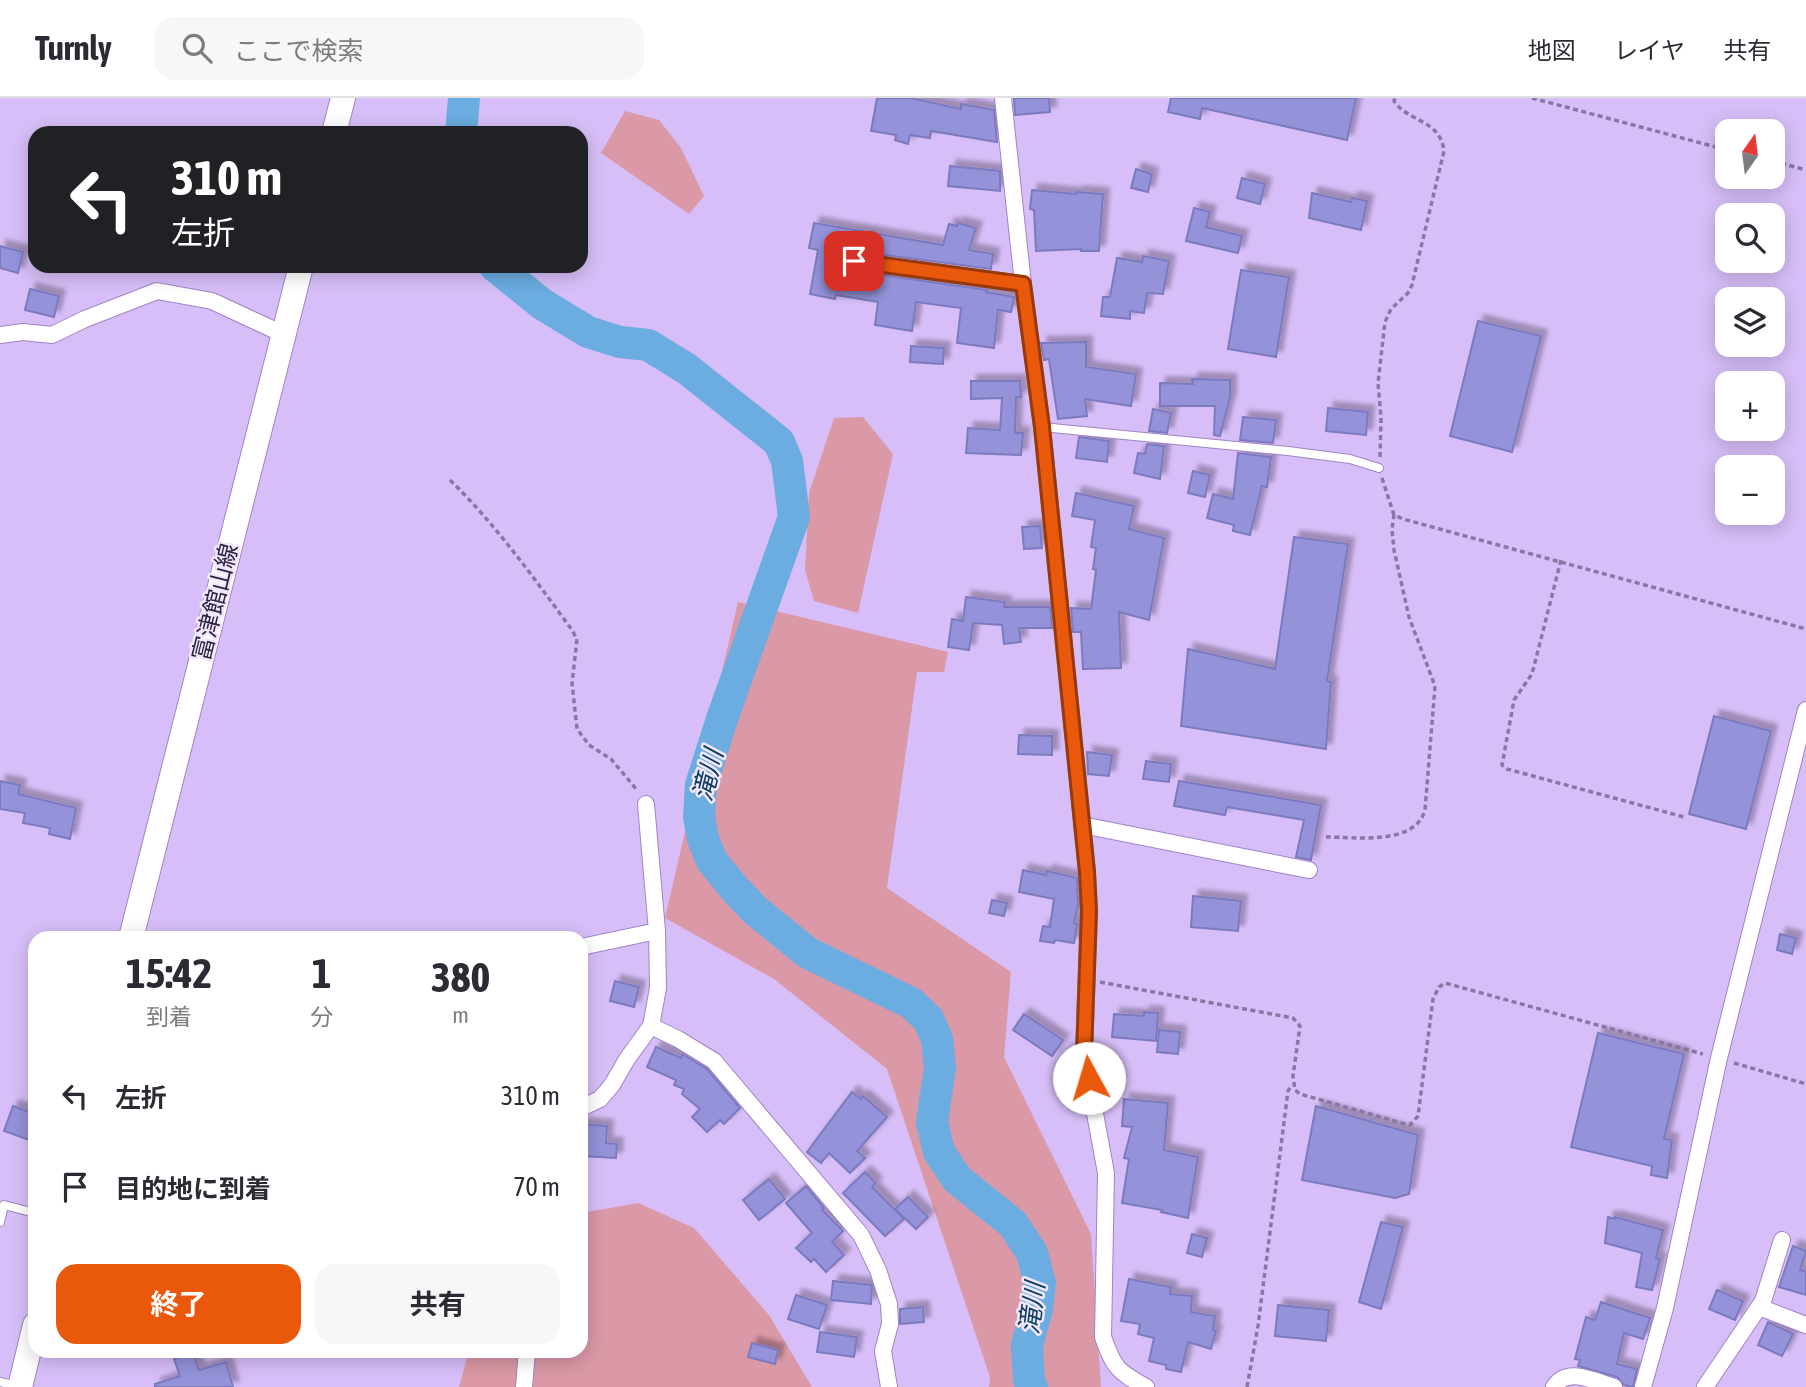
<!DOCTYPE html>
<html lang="ja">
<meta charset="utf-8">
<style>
body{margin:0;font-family:"Asap Condensed","Noto Sans JP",sans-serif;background:#f7f7f7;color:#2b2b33;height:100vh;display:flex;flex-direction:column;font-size:26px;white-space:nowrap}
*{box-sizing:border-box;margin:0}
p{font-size:23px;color:#7c7c81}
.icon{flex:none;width:38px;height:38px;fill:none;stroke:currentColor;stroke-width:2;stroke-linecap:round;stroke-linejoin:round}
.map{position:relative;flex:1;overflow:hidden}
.details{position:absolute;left:28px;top:833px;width:560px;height:427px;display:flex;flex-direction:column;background:#fff;border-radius:21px;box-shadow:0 4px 18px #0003}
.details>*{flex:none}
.top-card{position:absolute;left:28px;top:28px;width:560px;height:147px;border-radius:21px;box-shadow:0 4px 18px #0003;background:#202124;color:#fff;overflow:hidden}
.needle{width:46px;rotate:14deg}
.controls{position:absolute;left:1715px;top:21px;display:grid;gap:14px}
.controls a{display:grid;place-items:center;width:70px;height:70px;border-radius:14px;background:#fff;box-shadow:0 4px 18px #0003;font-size:35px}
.pin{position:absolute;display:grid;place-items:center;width:60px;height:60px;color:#fff;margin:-30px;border-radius:14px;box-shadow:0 4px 10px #0006}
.me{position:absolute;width:77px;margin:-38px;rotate:354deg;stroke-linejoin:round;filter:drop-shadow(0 0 5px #0008)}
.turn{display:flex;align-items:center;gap:24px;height:147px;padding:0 28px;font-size:32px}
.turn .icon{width:91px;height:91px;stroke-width:2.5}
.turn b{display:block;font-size:49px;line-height:60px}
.eta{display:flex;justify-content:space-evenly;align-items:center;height:119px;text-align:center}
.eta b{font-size:42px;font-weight:700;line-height:49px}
.action{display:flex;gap:14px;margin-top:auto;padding:14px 28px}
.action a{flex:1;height:80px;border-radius:21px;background:#ea580c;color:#fff;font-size:28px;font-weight:700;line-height:80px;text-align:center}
.action a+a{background:#f7f7f7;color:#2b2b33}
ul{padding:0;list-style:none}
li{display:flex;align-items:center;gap:21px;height:91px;padding:0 28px}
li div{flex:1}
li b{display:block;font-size:26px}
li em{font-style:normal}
header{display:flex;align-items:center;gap:42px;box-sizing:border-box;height:98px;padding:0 35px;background:#fff;border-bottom:2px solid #e1e1e2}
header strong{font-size:33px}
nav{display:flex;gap:38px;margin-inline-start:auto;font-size:24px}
.search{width:490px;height:63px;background:#f7f7f7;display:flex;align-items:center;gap:18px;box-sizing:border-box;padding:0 24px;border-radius:21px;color:#7c7c81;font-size:26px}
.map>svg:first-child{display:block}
</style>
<header>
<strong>Turnly</strong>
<div class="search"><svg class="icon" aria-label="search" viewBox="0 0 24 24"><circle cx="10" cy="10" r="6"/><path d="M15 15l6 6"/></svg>ここで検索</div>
<nav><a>地図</a><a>レイヤ</a><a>共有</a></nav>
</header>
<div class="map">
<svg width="1806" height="1289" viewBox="0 0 1806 1289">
<defs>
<filter id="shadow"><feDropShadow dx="6" dy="-6" stdDeviation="2" flood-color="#0004"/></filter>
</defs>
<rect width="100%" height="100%" fill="#d7bef8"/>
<g fill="#db98a7">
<path d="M 625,13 L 659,22 L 681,50 L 704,98 L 689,116 L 601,55 Z"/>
<path d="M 863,319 L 893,356 L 858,515 L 814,503 L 805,472 L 809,395 L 834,320 Z"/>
<path d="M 738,504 L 948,554 L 944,574 L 917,574 L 887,790 L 1011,874 L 1004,959 L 1091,1136 L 1101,1289 L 989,1289 L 990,1279 L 887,971 L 774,881 L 665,820 Z"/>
<path d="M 638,1105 L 694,1130 L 769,1217 L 812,1289 L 459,1289 L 469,1253 L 581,1253 L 581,1115 Z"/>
</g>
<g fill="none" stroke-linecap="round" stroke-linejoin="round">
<g stroke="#6bace1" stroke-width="32">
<path d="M 461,35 L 464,0"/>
<path d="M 495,168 L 542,206 L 588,234 L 620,244 L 648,247 L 687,271 L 779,344 L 787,363 L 794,419 L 722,621 L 701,687 L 699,718 L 703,741 L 712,763 L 734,790 L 756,813 L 808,855 L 911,905 L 928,921 L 937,941 L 940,970 L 932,1024 L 939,1054 L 957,1081 L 1013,1126 L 1032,1155 L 1040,1185 L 1037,1211 L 1027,1247 L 1029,1282 L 1032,1289"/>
</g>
</g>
<g fill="#9492d9" stroke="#7c7abf" stroke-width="2" filter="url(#shadow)">
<path d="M 877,0 L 910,0 L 961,11 L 961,6 L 994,12 L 997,44 L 931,33 L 930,40 L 910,37 L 908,46 L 895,42 L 896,37 L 871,33 Z"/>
<path d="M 1014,0 L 1049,0 L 1050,14 L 1015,17 Z"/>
<path d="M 1171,0 L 1356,0 L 1347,42 L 1202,10 L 1200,21 L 1168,14 Z"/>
<path d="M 950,68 L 1000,73 L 1000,93 L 948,88 Z"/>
<path d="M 1136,71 L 1152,76 L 1148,94 L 1131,90 Z"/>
<path d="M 1242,80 L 1265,86 L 1260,106 L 1237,100 Z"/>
<path d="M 1032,92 L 1076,96 L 1077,94 L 1103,96 L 1099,153 L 1081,153 L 1081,151 L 1036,153 L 1034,112 L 1030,111 Z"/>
<path d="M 1312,95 L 1351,104 L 1352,100 L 1367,103 L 1361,132 L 1309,120 Z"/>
<path d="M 1194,110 L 1210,114 L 1206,129 L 1242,138 L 1238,155 L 1186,143 Z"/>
<path d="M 814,125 L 943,147 L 949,126 L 957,128 L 958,125 L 976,130 L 969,152 L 993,156 L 991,171 L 855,153 L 846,156 L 844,166 L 853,173 L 987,192 L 986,194 L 1014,199 L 1011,214 L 998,212 L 994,250 L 957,245 L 961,210 L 916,204 L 912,233 L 875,227 L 878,204 L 836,197 L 835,201 L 810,196 L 818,152 L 809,150 Z"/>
<path d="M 0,148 L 23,154 L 18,175 L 0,170 Z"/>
<path d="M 1143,158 L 1169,163 L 1163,196 L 1147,195 L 1144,215 L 1130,213 L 1130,221 L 1101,218 L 1103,199 L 1110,199 L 1117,160 L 1142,164 Z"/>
<path d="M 1241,172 L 1289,179 L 1276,259 L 1228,251 Z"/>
<path d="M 30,191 L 59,198 L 54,219 L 25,212 Z"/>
<path d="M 1478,223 L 1541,238 L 1512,354 L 1450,338 Z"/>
<path d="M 1086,244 L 1086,269 L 1136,276 L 1131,308 L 1085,301 L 1087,318 L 1058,321 L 1049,261 L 1044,262 L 1041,245 Z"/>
<path d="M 911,248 L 944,250 L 943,266 L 910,264 Z"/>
<path d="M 1192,281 L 1230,282 L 1230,299 L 1220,338 L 1214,337 L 1215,308 L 1160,308 L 1160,285 L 1193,286 Z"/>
<path d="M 971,283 L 1020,283 L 1021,299 L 1016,299 L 1015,335 L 1023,335 L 1021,357 L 966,355 L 968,330 L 1000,332 L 1002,300 L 971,301 Z"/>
<path d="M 1328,310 L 1368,314 L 1366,337 L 1326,333 Z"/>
<path d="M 1153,311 L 1171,315 L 1167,335 L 1149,333 Z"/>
<path d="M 1243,319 L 1276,322 L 1273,345 L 1240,342 Z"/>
<path d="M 1079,339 L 1109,343 L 1107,364 L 1076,360 Z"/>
<path d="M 1147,346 L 1164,348 L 1160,381 L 1134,375 L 1138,355 L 1145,356 Z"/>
<path d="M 1238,355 L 1271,359 L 1267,389 L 1262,388 L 1250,437 L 1233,433 L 1234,427 L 1207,420 L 1213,396 L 1233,401 Z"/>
<path d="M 1193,373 L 1210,377 L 1205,399 L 1188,395 Z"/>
<path d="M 1076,395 L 1134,408 L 1129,431 L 1164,440 L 1149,522 L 1119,514 L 1121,570 L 1083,571 L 1081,534 L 1073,534 L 1071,510 L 1091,511 L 1096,472 L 1093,471 L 1096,450 L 1091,449 L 1095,422 L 1072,418 Z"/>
<path d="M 1040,428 L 1042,450 L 1024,451 L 1022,429 Z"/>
<path d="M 1294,439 L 1348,446 L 1327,583 L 1331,584 L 1326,651 L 1181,628 L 1188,551 L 1275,571 Z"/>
<path d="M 966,499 L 1005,504 L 1004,509 L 1050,509 L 1052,530 L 1019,530 L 1021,544 L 1004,546 L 1002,527 L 973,525 L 969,552 L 948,549 L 952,521 L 963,523 Z"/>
<path d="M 1714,618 L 1771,633 L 1746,731 L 1689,716 Z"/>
<path d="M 1019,637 L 1052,638 L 1052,657 L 1018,656 Z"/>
<path d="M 1087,654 L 1112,657 L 1109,678 L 1088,676 Z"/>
<path d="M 1146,663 L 1171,666 L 1169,684 L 1143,681 Z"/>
<path d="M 0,683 L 20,687 L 18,696 L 76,710 L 70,741 L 49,736 L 50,730 L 23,725 L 25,715 L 0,711 Z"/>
<path d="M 1179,683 L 1321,707 L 1311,762 L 1296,759 L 1304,722 L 1227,709 L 1225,717 L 1174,708 Z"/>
<path d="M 1023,772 L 1046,777 L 1047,773 L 1077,780 L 1078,807 L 1074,825 L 1077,826 L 1074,845 L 1055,842 L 1054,845 L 1040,843 L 1043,828 L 1050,829 L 1054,801 L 1019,794 Z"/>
<path d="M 1193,798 L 1241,803 L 1238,833 L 1191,829 Z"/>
<path d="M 992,802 L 1007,805 L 1004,818 L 989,815 Z"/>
<path d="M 1780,836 L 1796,840 L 1792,856 L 1777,852 Z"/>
<path d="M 615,883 L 639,889 L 634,909 L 610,903 Z"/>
<path d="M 1144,914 L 1158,915 L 1156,943 L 1112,939 L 1114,916 L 1144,918 Z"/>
<path d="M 1024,916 L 1063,942 L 1052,958 L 1013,932 Z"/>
<path d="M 1159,932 L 1180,934 L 1178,956 L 1157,954 Z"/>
<path d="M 1598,935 L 1684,956 L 1664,1041 L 1672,1042 L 1667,1080 L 1651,1077 L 1652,1068 L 1571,1049 Z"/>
<path d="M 656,949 L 681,960 L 682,956 L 707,971 L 740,1010 L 724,1026 L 720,1022 L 707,1034 L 692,1019 L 700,1011 L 682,996 L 684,991 L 674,987 L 676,982 L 647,969 Z"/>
<path d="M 852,994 L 861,1001 L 863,998 L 887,1019 L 857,1053 L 865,1060 L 850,1075 L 829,1055 L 821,1065 L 807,1054 Z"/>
<path d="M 1124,1001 L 1168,1005 L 1164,1052 L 1198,1059 L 1188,1120 L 1161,1114 L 1162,1112 L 1122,1105 L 1129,1061 L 1124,1060 L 1132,1029 L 1122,1028 Z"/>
<path d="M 13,1008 L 35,1016 L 35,1044 L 4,1033 Z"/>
<path d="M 1316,1008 L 1418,1037 L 1409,1096 L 1395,1100 L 1302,1082 Z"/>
<path d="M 581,1026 L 607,1028 L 606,1045 L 617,1046 L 616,1060 L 581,1058 Z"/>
<path d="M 865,1074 L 876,1085 L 872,1089 L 904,1121 L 885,1138 L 843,1095 Z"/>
<path d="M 769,1081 L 785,1101 L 759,1122 L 743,1102 Z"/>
<path d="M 806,1088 L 824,1110 L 822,1112 L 843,1133 L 832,1144 L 844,1157 L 826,1174 L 814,1161 L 811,1164 L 796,1150 L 812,1135 L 786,1105 Z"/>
<path d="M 908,1099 L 928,1119 L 916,1131 L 895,1111 Z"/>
<path d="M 1608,1119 L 1615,1121 L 1615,1119 L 1663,1132 L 1656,1160 L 1660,1161 L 1652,1192 L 1636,1189 L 1642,1155 L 1605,1145 Z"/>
<path d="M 1381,1124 L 1403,1129 L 1381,1211 L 1359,1204 Z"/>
<path d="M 1192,1136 L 1207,1140 L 1202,1159 L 1187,1155 Z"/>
<path d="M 1793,1148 L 1806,1153 L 1800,1172 L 1806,1174 L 1806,1197 L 1779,1189 Z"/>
<path d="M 1129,1181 L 1171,1189 L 1170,1196 L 1192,1198 L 1191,1214 L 1215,1218 L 1213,1232 L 1216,1233 L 1211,1251 L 1188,1244 L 1181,1274 L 1166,1271 L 1166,1267 L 1149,1263 L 1154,1240 L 1138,1236 L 1140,1226 L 1121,1223 Z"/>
<path d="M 833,1183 L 872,1187 L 871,1206 L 831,1202 Z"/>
<path d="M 1717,1192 L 1743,1203 L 1735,1222 L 1709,1211 Z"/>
<path d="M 796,1197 L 827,1207 L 819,1231 L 788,1221 Z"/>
<path d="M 1601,1204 L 1650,1220 L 1643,1241 L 1624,1235 L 1617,1266 L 1637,1271 L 1633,1289 L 1624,1287 L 1617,1279 L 1578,1268 L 1580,1262 L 1575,1261 L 1586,1219 L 1595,1222 Z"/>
<path d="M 1278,1207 L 1329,1212 L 1326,1243 L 1275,1238 Z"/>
<path d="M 923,1209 L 924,1224 L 900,1226 L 900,1211 Z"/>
<path d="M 1768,1224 L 1793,1236 L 1782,1258 L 1758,1247 Z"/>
<path d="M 820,1234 L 857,1239 L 854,1259 L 817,1254 Z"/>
<path d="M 752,1245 L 778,1252 L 775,1266 L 748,1259 Z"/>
<path d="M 193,1254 L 199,1272 L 226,1264 L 233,1289 L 155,1289 L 155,1286 L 180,1278 L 174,1261 Z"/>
</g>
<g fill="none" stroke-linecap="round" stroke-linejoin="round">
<defs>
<g id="service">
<path d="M 1042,329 L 1288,353 L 1350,361 L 1379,370"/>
<path d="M 0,1124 L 4,1107 L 35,1115"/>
<path d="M 0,1284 L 16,1288"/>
</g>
<g id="minor">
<path d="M 1003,0 L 1023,186 L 1042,329 L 1087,774 L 1089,813 L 1084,956 L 1106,1075 L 1103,1239 C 1114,1270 1117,1273 1146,1289"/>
<path d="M 854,163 L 1023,186"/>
<path d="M 0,237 L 23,234 L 52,237 L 85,221 L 157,193 L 212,203 L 283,236"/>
<path d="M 1082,727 L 1309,772"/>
<path d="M 581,849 L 657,833"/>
<path d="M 651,928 L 678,941 L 714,963 L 861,1137 L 878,1172 L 889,1206 L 890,1226 L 883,1253 L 889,1289"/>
<path d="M 581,1010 L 600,1001 L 612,987 L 627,961 L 651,928 L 658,890 L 657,833 L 646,706"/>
<path d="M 1759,1209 L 1806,1227"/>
<path d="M 524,1289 L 527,1253"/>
<path d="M 1554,1289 C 1567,1268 1594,1283 1614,1289"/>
<path d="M 1643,1289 L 1665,1210 L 1719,960 L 1806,612"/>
<path d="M 1705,1289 L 1763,1203 L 1782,1142"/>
</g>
<g id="primary">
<path d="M 334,35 L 343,0"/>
<path d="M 131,840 L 301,168"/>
<path d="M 20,1289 L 35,1227"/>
</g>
</defs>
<use href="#service" stroke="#a183c7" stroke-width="10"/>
<use href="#minor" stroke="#a183c7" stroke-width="18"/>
<use href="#primary" stroke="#a183c7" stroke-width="26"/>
<g stroke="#8976a2" stroke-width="3.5" stroke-dasharray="5 3.5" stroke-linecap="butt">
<path d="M 1532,0 L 1727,52"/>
<path d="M 1773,63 L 1806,72"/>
<path d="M 1380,359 L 1381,320 L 1378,285 L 1385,224 L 1391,211 L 1408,195 L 1412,187 L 1444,53 C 1440,21 1409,25 1394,3 L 1395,0"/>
<path d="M 1382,380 L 1394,417 L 1403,421 L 1806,531"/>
<path d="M 450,382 C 496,427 534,480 572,532 L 577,541 L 572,585 L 577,631 L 589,647 L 611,661 L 637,692"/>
<path d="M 1561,462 L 1532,576 L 1514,602 L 1502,667 L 1507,671 L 1684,719"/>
<path d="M 1326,739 C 1355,739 1415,748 1425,712 L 1435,588 L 1409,519 L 1394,452 L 1392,431 L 1394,417"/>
<path d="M 1100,884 L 1293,920 L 1300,928 L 1293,978 L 1295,992 L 1300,996 L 1405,1026 L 1410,1027 L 1418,1018 L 1433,901 L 1439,889 L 1445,885 L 1703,956"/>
<path d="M 1734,965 L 1806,986"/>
<path d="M 1247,1289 L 1258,1228 L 1288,993 L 1292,987"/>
</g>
<use href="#service" stroke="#fff" stroke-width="8"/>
<use href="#minor" stroke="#fff" stroke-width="16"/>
<use href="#primary" stroke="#fff" stroke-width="24"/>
</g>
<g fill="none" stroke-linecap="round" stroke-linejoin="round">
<defs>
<path id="route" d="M 854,163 L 1023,186 L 1042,329 L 1087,774 L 1089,813 L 1084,956 L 1089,980"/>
</defs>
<use href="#route" stroke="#983908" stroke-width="18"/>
<use href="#route" stroke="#ea580c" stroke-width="12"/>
</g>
<g text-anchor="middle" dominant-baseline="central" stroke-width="5" stroke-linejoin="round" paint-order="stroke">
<g font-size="24" fill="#2d213c" stroke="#f0e7fd">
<text transform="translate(215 504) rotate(-76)">富津館山線</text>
</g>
<g font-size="26" font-style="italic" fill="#0b3e61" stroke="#f0e7fd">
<text transform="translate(708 677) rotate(-76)">滝川</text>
<text transform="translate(1032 1210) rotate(-83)">滝川</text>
</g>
</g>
</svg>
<div class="controls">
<a><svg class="needle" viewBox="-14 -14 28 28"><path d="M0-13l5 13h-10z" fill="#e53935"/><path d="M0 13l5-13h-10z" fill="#7c7c81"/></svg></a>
<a><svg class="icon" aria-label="search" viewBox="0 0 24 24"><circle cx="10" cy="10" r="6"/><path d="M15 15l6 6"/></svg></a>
<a><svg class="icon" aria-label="layers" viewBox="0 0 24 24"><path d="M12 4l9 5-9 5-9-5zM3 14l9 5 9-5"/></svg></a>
<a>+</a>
<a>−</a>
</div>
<div class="pin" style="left:854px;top:163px;background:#d93025"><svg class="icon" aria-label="arrive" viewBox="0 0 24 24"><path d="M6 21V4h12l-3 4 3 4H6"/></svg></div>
<svg class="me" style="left:1089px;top:980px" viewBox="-20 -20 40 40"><circle r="19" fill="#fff"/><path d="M0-13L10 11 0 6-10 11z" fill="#ea580c"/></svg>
<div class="top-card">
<div class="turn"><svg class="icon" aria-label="left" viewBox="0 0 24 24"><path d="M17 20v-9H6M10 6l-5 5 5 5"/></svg><div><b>310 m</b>左折</div></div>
</div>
<section class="details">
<div class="eta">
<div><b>15:42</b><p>到着</p></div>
<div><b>1</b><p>分</p></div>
<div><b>380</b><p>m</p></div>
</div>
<ul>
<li><svg class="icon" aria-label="left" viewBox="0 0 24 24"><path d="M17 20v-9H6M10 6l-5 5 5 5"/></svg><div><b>左折</b></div><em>310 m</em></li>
<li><svg class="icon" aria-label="arrive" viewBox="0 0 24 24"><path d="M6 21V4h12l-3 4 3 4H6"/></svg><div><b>目的地に到着</b></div><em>70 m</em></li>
</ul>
<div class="action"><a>終了</a><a>共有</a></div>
</section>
</div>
